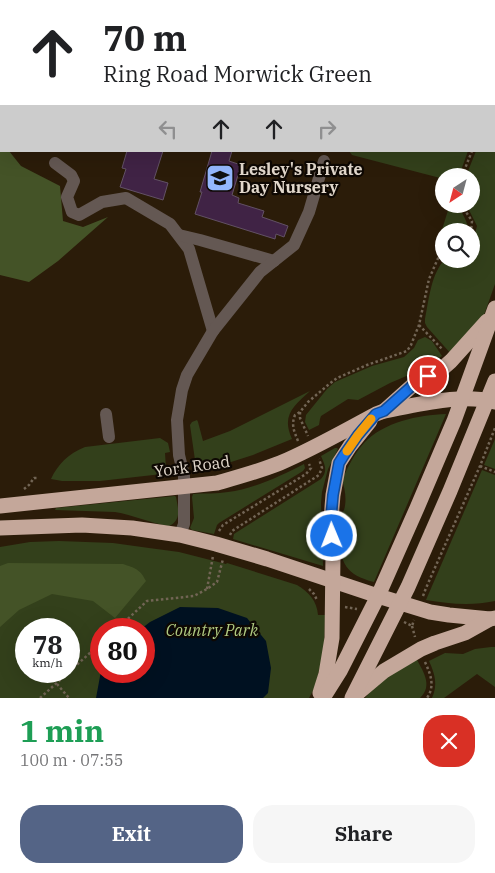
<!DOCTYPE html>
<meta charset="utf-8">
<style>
body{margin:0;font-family:"IBM Plex Serif",serif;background:#f6f6f6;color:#202124;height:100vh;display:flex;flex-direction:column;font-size:19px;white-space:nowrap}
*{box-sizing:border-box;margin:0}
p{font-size:16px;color:#757577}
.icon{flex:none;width:28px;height:28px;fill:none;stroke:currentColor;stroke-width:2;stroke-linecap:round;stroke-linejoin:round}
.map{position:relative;height:698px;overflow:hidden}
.side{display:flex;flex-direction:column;background:#fff;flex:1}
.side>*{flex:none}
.banner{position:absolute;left:0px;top:0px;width:495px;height:152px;box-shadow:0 5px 20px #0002;background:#fff;color:#202124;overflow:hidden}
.needle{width:32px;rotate:216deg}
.fabs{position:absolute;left:435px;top:168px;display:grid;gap:10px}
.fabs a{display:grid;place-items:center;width:45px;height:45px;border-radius:50%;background:#fff;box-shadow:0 5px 20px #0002;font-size:25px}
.speed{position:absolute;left:15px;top:618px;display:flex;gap:10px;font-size:25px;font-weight:700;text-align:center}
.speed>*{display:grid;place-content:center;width:65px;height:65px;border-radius:50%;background:#fff;box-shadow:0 5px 20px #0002;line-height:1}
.speed small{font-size:12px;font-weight:400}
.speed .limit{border:8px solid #d22;background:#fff;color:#111}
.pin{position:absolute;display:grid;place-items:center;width:42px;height:42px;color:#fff;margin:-21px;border:2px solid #fff;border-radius:50%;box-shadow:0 1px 5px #0007}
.me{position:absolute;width:55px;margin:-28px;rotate:359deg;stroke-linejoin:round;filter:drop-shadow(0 0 4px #0008)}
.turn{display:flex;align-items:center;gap:18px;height:105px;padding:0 20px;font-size:22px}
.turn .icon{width:65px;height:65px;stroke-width:2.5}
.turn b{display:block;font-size:35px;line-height:42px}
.lanes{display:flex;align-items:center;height:48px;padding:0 20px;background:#0003;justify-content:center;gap:25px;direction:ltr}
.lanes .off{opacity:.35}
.round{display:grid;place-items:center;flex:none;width:52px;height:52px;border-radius:20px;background:#f6f6f6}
.headline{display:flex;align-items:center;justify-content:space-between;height:85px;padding:0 20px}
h1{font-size:30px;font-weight:800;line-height:38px;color:#1e9e55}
.cta{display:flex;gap:10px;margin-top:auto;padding:10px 20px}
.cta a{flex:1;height:58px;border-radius:20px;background:#546486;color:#fff;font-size:20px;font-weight:800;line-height:58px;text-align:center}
.cta a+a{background:#f6f6f6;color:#202124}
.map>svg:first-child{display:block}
</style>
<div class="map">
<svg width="495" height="698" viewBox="0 0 495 698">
<rect width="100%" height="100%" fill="#2b1c09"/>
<g fill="#33401b" fill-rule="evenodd">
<path d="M 141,0 L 495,0 L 495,87 L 494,90 L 494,1 L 141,1 Z"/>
<path d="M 495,105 L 495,284 L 484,315 L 452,355 L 427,327 L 425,323 L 425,319 C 429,299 431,274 445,259 L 471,259 L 471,241 L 474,237 L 477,226 L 466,204 L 471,204 L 471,176 L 466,176 L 476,151 L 494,151 L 494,108 Z"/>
<path d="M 349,151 L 468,151 L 459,176 L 444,176 L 444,179 L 352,155 Z"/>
<path d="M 450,204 L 458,204 C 461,213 469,222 468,231 L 444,231 L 444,237 L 440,236 Z"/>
<path d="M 425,337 L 432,341 L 442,356 L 423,369 L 390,383 L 358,400 L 348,399 L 321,416 L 320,419 L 319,425 L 309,430 L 305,422 L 306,415 L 327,389 L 335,382 L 372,366 L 404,357 L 414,348 L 418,340 Z"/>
<path d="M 310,391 C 294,406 281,415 292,439 L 253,455 L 231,462 L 206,468 L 198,465 L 195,460 L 190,425 L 192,422 L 197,420 L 198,422 L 203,441 L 230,431 Z"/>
<path d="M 446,414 L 374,582 C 346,575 340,563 339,535 C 338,530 337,524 338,520 C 338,516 342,513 344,510 C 347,501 345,488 342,480 C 348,467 354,454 364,443 C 384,422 418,415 446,414 Z"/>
<path d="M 160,438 L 168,443 L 170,452 L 165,453 L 166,469 L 162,474 L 100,481 L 62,481 L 51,479 C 58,464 68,454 85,447 Z"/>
<path d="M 495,439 L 495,469 L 484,465 Z"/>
<path d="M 335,448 L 337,448 L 338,449 L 328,469 L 322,492 L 321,503 L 323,566 L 233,539 L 234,534 L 237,532 L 321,479 C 328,471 325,465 321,456 Z"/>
<path d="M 304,464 L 305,468 L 303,471 L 219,523 L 217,525 L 214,534 L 192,530 L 190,528 L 194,518 L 192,497 L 193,494 C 205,493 217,494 228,492 C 253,489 281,476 304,464 Z"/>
<path d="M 482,470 L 495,475 L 495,601 C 472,606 449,604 426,600 Z"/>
<path d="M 175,496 L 176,497 C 178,508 182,520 169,526 C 150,523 133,515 115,512 L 55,510 L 56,508 Z"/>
<path d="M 59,541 L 113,543 L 149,548 L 179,552 L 226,564 L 227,563 L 297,585 C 309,592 317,601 318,615 L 325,615 L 324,651 L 315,687 L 309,698 L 0,698 L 0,547 L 30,542 ZM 26,629 L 69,629 L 69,671 L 26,671 ZM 101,629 L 144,629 L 144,671 L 101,671 Z"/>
<path d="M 491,647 L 495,647 L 495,687 L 477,674 L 444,698 L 432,698 C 438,685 435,674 429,661 L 445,653 L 463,654 L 475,649 Z"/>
<path d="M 415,656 C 422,670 434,685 420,698 L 365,698 L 376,685 Z"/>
</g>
<g fill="#445327">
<path d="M 0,145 L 1,145 L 1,151 L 9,151 L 21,166 L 60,186 L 63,221 L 83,227 L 108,217 L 58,261 L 29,282 L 0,275 Z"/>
<path d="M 8,563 L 123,564 C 135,568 140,569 146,581 L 115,618 L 93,601 L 52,594 L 19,610 L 0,627 L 0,566 Z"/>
</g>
<path fill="#001121" d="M 180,607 L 218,608 L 247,618 L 266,641 L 271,668 L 268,693 L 263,698 L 96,698 L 101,671 L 144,671 L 144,629 L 141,629 L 150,622 Z"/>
<g fill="#402345" stroke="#625165">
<path d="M 127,151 L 163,151 L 154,179 L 168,183 L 163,200 L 120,187 L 126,169 L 122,168 Z"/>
<path d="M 212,151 L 232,151 L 229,161 L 241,165 L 232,195 L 239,198 L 238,203 L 264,211 L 262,217 L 288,226 L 284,237 L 276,234 L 275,239 L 195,214 L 202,192 L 200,192 Z"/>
</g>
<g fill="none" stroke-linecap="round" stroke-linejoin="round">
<g stroke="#726555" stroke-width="2.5" stroke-dasharray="2.5 2.5" stroke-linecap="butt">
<path d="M 494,101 L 495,98"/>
<path d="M 462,176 L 472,151"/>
<path d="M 462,204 L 462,206 L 472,221 L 471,231"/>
<path d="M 419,325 L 442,349"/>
<path d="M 300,412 L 300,418 L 308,436"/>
<path d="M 298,441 C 294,431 291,425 295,415 L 300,412 L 308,402 L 328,385 L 337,378 L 367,365 L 407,351 L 411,345 L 419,325 L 429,279 L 439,256 L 444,252"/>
<path d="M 480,466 L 495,472"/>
<path d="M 24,489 L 29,485 L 34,478 L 37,478"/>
<path d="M 219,531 L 223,525 L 306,474 L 311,468 L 309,464"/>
<path d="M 230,535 L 232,531 L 319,475 L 322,468 L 319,459"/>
<path d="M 207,589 L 213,556"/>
<path d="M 309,589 L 314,594 L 317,600"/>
<path d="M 423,596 L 426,588 L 480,466 L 495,428"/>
<path d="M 345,607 L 357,609"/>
<path d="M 404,622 L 412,626 L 414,620"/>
<path d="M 412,626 L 415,637"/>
<path d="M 117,629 L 147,601 L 194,596 L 207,589 L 217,582 L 223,559"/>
<path d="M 425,662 C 431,675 435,686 427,698"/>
<path d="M 57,684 L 69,698"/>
<path d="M 40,698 L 101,643"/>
</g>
<g stroke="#645853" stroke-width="12">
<path d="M 55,163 L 71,175 L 74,181 L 67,197 L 72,212 L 79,215 L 102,202 L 126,198 L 170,224 L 189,249 L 213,331"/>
<path d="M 179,235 L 200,240 L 274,261"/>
<path d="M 106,414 L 109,437"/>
<path d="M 180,535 L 184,524 L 184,476 L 179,455 L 177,420 L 182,390 L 187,375 L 213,331 L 260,272 L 294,245 L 309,212 L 324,161"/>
</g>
<g stroke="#c4a79a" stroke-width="15">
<path d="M 384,411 L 413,385 L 443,368 L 451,361 L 487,321"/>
<path d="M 0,506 L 217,483 C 238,477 260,471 280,463 C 313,449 344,431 376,414 L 384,411 C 419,405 459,393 495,402"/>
<path d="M 0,528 L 82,525 L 132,528 L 180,535 L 216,544 L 267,559 L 378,596 L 430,612 L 449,615 L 490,619 L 495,618"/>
<path d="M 359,692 L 384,671 L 421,649 L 435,643 L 465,633 L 490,619"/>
<path d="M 320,693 L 326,674 L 332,638 L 333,554 L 331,519 L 333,495 L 339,463 L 350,446 L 370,421"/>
<path d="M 323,698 L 340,671 L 378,596 L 417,508 L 454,421 L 495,308"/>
<path d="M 352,698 L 408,587 L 450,491 L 495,381"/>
</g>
</g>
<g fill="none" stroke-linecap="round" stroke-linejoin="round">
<defs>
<path id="route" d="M 332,536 L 331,518 L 333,495 L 339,463 L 344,455 L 358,435 L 376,414 L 384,411 L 413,385 L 428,376"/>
</defs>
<use href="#route" stroke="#114b97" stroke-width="12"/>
<use href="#route" stroke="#1a73e8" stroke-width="9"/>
<path stroke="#f59e0b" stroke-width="9" d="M 347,451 L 358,435 L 371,419"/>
</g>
<defs>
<symbol id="school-square" viewBox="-11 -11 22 22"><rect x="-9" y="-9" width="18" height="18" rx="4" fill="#94b7fd" stroke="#0e0803"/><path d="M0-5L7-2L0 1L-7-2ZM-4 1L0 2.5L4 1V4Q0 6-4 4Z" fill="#111"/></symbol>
</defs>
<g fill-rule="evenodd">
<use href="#school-square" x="204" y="162" width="32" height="32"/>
</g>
<g text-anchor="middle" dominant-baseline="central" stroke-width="4.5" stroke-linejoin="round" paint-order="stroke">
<g font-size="16" font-weight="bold" fill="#e2d8cc" stroke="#0e0803" text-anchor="start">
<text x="239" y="169">Lesley's Private<tspan x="239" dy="18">Day Nursery</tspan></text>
</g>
<g font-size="16" fill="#e2d8cc" stroke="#0e0803">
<text transform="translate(192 466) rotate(-8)">York Road</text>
</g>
<g font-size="16" font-style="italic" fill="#b0ca82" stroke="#0e0803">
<text x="212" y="630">Country Park</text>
</g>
</g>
</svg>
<div class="fabs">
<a><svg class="needle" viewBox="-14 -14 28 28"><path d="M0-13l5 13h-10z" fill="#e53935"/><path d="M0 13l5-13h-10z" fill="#757577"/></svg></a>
<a><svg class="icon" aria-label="search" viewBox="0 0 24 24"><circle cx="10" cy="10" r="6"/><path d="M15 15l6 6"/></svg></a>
</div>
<div class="speed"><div>78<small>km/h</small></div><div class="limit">80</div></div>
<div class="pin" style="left:428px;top:376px;background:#d93025"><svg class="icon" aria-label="arrive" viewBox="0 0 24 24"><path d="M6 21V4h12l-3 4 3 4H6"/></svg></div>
<svg class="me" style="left:332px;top:536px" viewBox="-20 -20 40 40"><circle r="17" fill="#1a73e8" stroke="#fff" stroke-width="3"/><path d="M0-11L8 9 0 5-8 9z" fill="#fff"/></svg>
<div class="banner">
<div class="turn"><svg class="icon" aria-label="ahead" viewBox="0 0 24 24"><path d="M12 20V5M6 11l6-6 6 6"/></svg><div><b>70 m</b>Ring Road Morwick Green</div></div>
<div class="lanes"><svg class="icon off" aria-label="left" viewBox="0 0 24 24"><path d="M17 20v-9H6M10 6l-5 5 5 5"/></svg><svg class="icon" aria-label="ahead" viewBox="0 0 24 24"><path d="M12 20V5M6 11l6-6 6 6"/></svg><svg class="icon" aria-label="ahead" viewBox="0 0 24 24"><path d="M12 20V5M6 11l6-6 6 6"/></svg><svg class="icon off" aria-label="right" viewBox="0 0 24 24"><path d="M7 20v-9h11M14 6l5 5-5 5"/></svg></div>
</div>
</div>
<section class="side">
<div class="headline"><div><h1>1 min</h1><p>100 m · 07:55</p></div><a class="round" style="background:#d93025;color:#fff"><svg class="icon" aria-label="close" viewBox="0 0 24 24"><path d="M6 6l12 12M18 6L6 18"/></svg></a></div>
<div class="cta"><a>Exit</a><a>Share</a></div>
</section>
